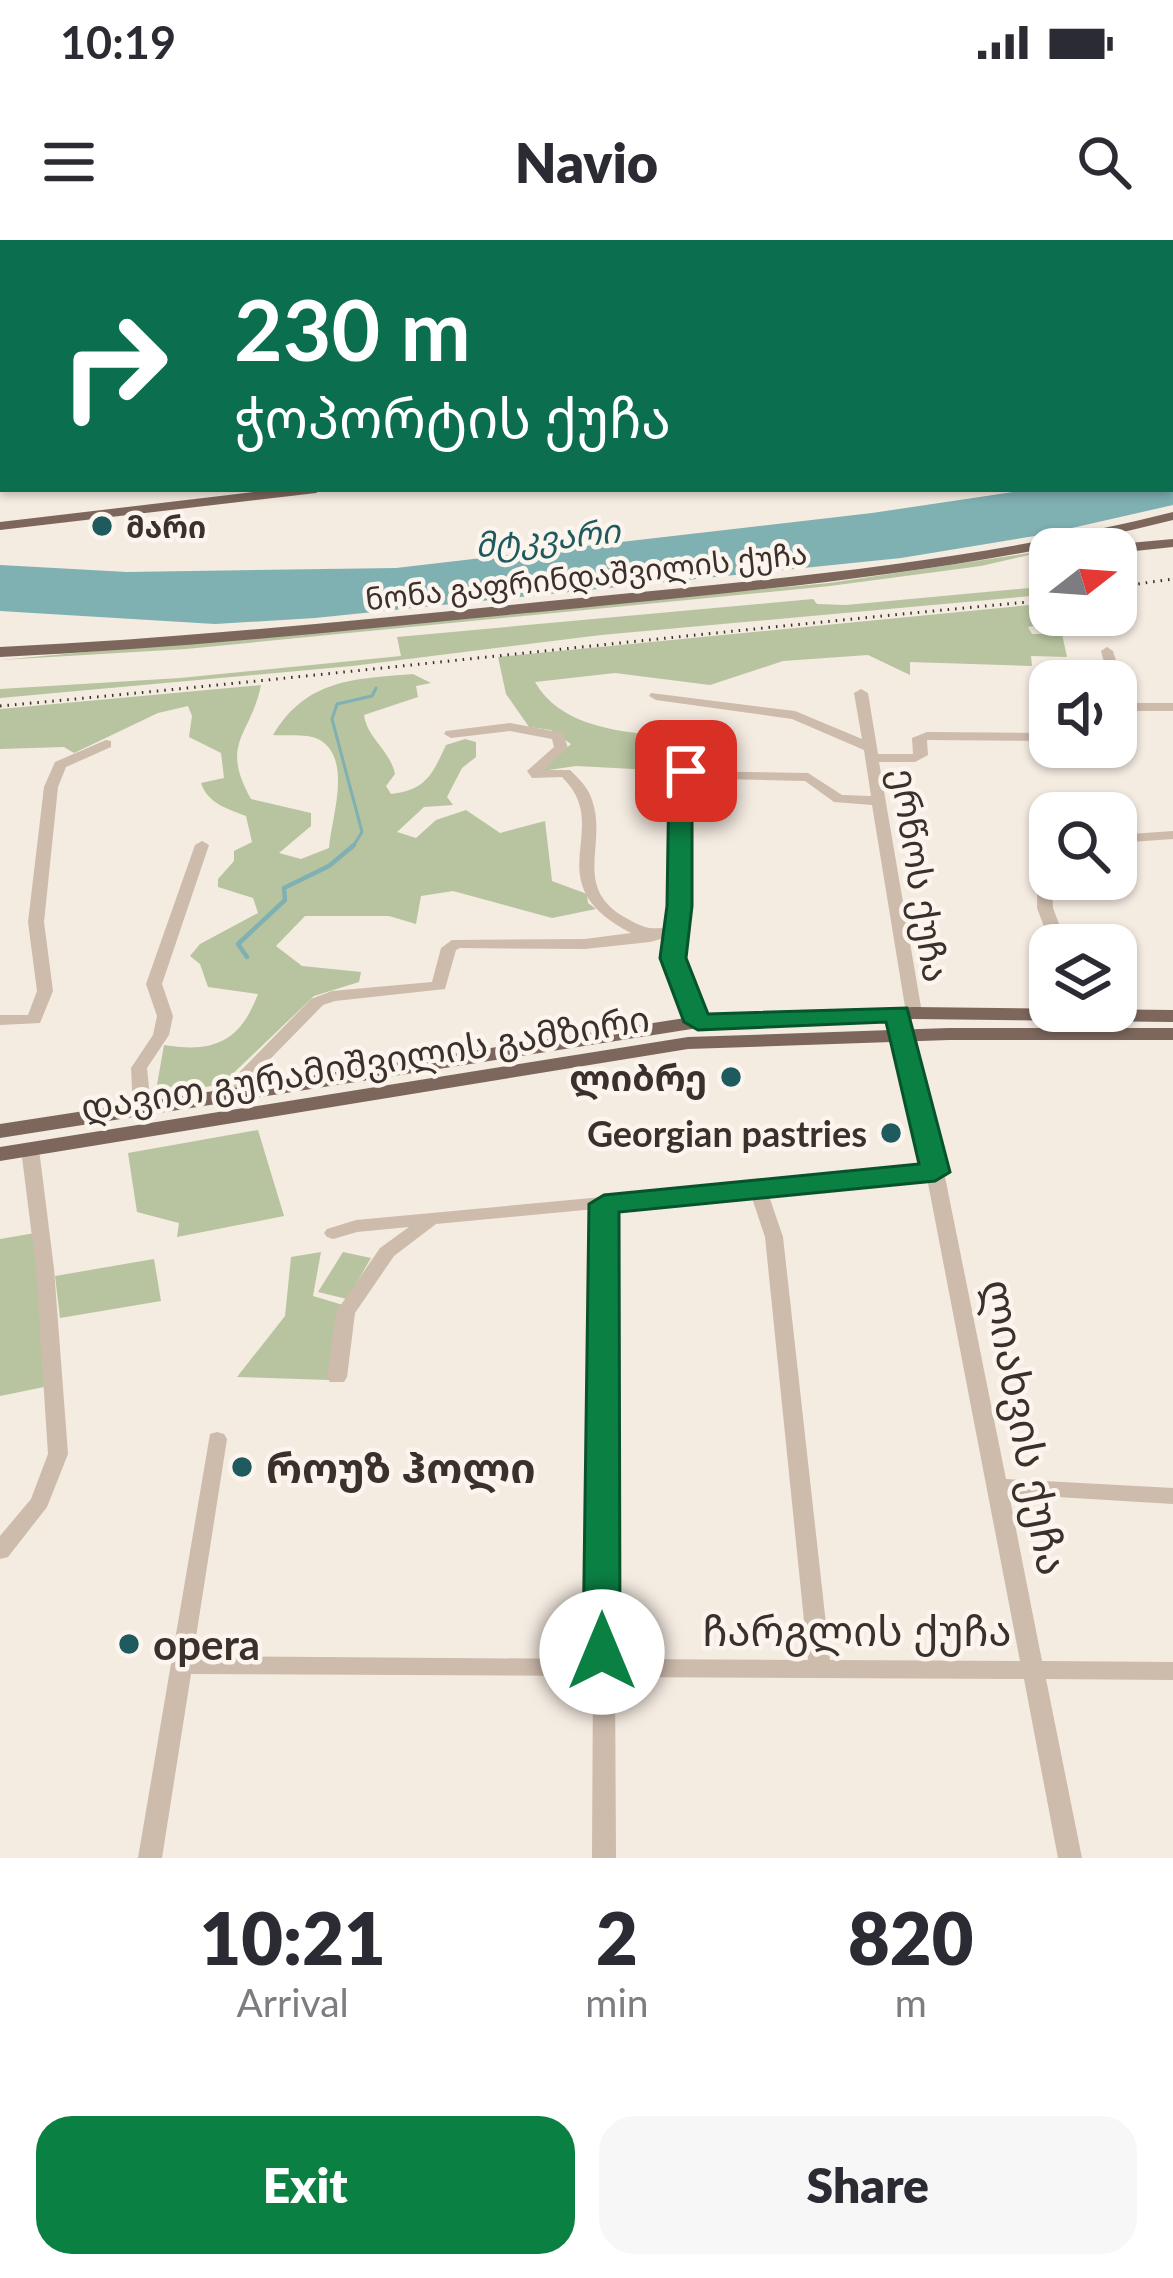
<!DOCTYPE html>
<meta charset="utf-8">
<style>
body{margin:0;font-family:Lato,"Noto Sans Georgian",sans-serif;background:#f7f7f7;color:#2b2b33;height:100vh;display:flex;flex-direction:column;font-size:45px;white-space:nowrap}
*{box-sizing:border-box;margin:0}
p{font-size:39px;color:#7c7c81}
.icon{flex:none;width:66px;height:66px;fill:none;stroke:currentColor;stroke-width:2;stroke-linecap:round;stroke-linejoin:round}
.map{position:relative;height:1618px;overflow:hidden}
.drawer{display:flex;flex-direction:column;background:#fff;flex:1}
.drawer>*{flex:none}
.top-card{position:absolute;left:0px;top:0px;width:1173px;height:252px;box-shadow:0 3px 9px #0004;background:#0b6e4f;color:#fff;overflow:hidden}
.needle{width:78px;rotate:73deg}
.buttons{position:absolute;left:1029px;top:288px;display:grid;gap:24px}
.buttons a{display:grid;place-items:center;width:108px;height:108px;border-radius:24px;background:#fff;box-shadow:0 3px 9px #0004;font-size:60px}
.pin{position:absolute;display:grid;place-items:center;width:102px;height:102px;color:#fff;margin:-51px;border-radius:24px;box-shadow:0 6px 18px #0006}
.me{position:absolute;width:132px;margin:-66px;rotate:0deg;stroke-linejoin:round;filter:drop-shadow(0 0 9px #0008)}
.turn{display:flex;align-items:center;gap:42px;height:252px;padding:0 36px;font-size:54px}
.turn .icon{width:156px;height:156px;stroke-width:2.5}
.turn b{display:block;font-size:84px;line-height:102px}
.eta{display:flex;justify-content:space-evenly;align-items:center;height:204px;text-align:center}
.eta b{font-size:72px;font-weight:800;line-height:84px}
.cta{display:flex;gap:24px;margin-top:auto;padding:24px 36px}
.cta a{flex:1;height:138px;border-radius:36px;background:#0b8043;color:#fff;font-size:48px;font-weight:800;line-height:138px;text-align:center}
.cta a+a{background:#f7f7f7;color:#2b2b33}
.status{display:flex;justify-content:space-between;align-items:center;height:84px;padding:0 60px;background:#fff;direction:ltr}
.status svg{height:33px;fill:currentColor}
header{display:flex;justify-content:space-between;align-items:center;height:156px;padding:0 36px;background:#fff;font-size:54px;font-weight:800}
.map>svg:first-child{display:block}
</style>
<div class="status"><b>10:19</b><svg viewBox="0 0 49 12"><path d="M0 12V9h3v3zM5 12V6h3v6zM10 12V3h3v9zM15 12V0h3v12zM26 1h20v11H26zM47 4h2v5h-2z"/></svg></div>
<header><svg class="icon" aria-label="menu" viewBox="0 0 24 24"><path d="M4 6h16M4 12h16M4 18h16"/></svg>Navio<svg class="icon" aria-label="search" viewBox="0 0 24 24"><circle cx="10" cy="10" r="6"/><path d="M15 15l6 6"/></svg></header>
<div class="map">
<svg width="1173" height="1618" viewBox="0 0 1173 1618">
<rect width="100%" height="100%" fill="#f4ebe1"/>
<g fill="#b8c4a0">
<path d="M 1050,310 L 981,326 L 830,346 L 186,409 L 0,420 L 829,343 Z"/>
<path d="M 1050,346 L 1050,354 L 1020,357 L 601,395 L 352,426 L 0,458 L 0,449 L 180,438 L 401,416 L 397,397 L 813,359 L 817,364 L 846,365 Z"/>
<path d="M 1050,363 L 1050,375 L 1112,375 L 1116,380 L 1090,377 L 1028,387 L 1032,394 L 1062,394 L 1067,417 L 1031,416 L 1032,426 L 910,422 L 910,435 L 868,415 L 783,421 L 710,445 L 615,433 L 535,442 C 559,484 612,491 656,495 L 653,530 L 576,526 L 542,531 L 571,504 L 551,490 L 529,487 L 506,454 L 498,417 Z"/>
<path d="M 413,434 L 431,443 L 416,446 L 418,457 L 364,475 C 367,498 390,510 395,534 L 386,546 L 391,554 C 426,550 432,535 446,505 L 465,499 L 476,502 L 476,517 L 462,528 L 447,557 L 453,565 L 424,567 L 397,592 L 416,598 L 436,580 L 466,570 L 500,593 L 545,581 L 552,641 L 587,654 L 588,663 L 596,669 L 552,678 L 453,651 L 421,656 L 416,684 L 389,676 L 305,676 L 276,706 L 302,726 L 361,732 L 359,742 L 314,756 L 222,844 L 155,856 L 164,805 C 214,813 240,802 258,754 L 208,747 L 200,724 L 190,716 L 200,704 L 258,673 L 253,658 L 218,647 L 218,639 L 234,621 L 234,611 L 252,602 L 246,576 C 228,569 207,563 201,543 L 224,538 L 221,513 L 189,497 L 192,476 L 188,466 L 158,473 L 74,513 L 64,507 L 0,509 L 0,469 L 261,445 C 251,496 219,502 251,559 L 311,573 L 311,586 L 279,613 L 301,619 L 329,608 C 331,579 353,520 320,500 C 309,493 287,496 273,495 C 307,439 353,439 413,434 Z"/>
<path d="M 258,890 L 284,976 L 177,997 L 179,983 L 137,972 L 128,913 Z"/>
<path d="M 35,993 L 44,1147 L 0,1156 L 0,999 Z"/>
<path d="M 321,1012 L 313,1056 L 343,1065 L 329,1140 L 237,1137 L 285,1076 L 291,1017 Z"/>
<path d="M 343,1012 L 371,1018 L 347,1059 L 318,1052 Z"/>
<path d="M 154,1019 L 161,1061 L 60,1078 L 55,1036 Z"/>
</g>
<path fill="#7fb0b2" d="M 1173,190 L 1173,265 L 1041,295 L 901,318 L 315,378 L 215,384 L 0,371 L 0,325 L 127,332 L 396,328 L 872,273 L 1034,249 L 1170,249 Z"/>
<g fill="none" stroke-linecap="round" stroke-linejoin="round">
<path stroke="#7fb0b2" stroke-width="3" d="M 352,608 L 362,592 L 332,479 L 337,464 L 372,456 L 376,448"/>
<path stroke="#7fb0b2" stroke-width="4.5" d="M 247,717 L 238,704 L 285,660 L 284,648 L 329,626 L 354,605"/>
<g fill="#cdbbac" fill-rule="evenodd">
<path d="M 500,0 L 532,0 L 524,3 L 492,3 Z"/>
<path d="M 734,0 L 765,0 L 757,3 L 726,3 Z"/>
<path d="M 806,0 L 816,0 L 818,3 L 808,3 Z"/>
<rect x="0" y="46" width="3" height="6"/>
<path d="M 1107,407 L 1113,411 L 1129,463 L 1173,463 L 1173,471 L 1132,471 L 1137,488 L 1135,491 L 1116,491 L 1116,483 L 1122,483 L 1116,463 L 1116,441 L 1109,441 L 1101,411 Z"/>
<path d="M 861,449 L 868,453 L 878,514 L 913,514 L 912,498 L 927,492 L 1050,493 L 1050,501 L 927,500 L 928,515 L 915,522 L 879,522 L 922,773 L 914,778 L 906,773 L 944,932 L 1006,1239 L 1173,1248 L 1173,1264 L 1009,1254 L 1042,1421 L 1173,1422 L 1173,1440 L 1046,1439 L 1082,1618 L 1058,1618 L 1024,1439 L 615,1437 L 616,1618 L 592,1618 L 593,1436 L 191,1434 L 162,1618 L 138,1618 L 210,1194 L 217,1192 L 224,1194 L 227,1199 L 193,1416 L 593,1419 L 595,969 L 436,984 L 394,1016 L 355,1073 L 347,1137 L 344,1142 L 330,1142 L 327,1137 L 336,1072 L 380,1008 L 409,987 L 357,992 L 333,999 L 327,997 L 324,993 L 327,989 L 356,980 L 925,927 L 890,773 L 898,768 L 906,773 L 872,565 L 834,562 L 805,541 L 688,538 L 688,666 L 681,718 L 706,782 L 704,785 L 698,787 L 690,782 L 665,718 L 668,697 L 650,702 L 585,709 L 460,708 L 456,710 L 445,749 L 335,761 L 323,765 L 231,859 L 219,859 L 217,855 L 311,759 L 332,751 L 432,742 L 441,708 L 452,700 L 585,699 L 631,693 C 532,642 616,589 562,537 L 532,538 L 527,531 L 554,507 L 552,499 L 510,491 L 451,498 L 444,494 L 446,491 L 510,483 L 563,493 L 568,508 L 543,530 L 570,530 C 579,539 588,547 592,560 C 608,605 571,647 626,678 C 644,688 649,690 669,687 L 672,666 L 676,531 L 808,533 L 842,555 L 871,556 L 864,510 L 792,479 L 656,460 L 649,456 L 651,453 L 795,471 L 862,499 L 854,453 ZM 927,938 L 1020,1421 L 830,1420 L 783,997 L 768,953 ZM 751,955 L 765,997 L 808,1420 L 615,1419 L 613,968 Z"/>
<path d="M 106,500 L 111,501 L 111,507 L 66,527 L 58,547 L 44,682 L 53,751 L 40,783 L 0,785 L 0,775 L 28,775 L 37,751 L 28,682 L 44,547 L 55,522 Z"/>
<path d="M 1173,591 L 1173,599 L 1116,603 L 1116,595 Z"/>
<path d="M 202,601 L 209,605 L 162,744 L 173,776 L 169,795 L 147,828 L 151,868 L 142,873 L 133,868 L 131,828 L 153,795 L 157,776 L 146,744 L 195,605 Z"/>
<path d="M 1050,603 L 1053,668 L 1067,705 L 1051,705 L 1037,668 L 1038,612 L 1045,604 Z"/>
<path d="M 30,904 L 39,909 L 54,1029 L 68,1214 L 47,1267 L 8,1317 L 0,1319 L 0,1296 L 31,1259 L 48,1214 L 36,1029 L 21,909 Z"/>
</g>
<g fill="#7d675c" fill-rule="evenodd">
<path d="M 354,0 L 366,0 L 369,3 L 357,3 Z"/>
<path d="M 1173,138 L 1173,146 L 1170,147 L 1170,139 Z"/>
<path d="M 280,249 L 323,249 L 316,253 L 0,290 L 0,282 Z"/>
<path d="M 1173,272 L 1173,280 C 978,330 780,348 580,368 C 387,386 194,408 0,417 L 0,407 C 194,398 387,377 580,358 C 780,339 978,321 1173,272 Z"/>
<path d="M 1173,299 L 1173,307 L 1116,313 L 1116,309 L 1100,309 L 1107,305 Z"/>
<path d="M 914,767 L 1173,770 L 1173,782 L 914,779 L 698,788 L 0,898 L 0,884 L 698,776 Z"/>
<path d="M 949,788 L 1173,788 L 1173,800 L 949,800 L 688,809 L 0,921 L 0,907 L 688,797 Z"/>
</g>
<g stroke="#3b302b" stroke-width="3" stroke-dasharray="1.5 6" stroke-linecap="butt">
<path d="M 1116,347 L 1173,339"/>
<path d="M 0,466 C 350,434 700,392 1050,360"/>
</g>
</g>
<path fill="#0b8043" stroke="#07532c" stroke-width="3" d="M 686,524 L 698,531 L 692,537 L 692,666 L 686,718 L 708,774 L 907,768 L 950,932 L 935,941 L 619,972 L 620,1412 L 615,1422 L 602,1426 L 589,1422 L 583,1412 L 589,964 L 604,955 L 919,924 L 886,782 L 698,790 L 684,782 L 660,718 L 667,666 L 669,535 Z"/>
<g fill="#1f5a5e" stroke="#fbf5ee" stroke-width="4.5">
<circle cx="102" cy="286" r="12"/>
<circle cx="731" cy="837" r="12"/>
<circle cx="891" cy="893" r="12"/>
<circle cx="242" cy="1227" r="12"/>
<circle cx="129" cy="1404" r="12"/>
</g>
<g text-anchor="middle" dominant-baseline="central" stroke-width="9" stroke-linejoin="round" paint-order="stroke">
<g font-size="30" font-weight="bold" fill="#3b302b" stroke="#fbf5ee" text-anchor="start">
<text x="126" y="286">მარი</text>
</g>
<g font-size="30" fill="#3b302b" stroke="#fbf5ee">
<text transform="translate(586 335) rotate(-6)">ნონა გაფრინდაშვილის ქუჩა</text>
</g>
<g font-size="33" font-style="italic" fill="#1f5a5e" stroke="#fbf5ee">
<text transform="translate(547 297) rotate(-6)">მტკვარი</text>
</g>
<g font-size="36" fill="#3b302b" stroke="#fbf5ee">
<text transform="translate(921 635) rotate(81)">ერწოს ქუჩა</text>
<text transform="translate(365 822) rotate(-9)">დავით გურამიშვილის გამზირი</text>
</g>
<g font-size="36" font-weight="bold" fill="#3b302b" stroke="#fbf5ee" text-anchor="end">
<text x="707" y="837">ლიბრე</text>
<text x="867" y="893">Georgian pastries</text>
</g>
<g font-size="42" fill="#3b302b" stroke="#fbf5ee">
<text transform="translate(1026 1187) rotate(79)">ლიახვის ქუჩა</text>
<text x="857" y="1390">ჩარგლის ქუჩა</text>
</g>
<g font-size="42" font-weight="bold" fill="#3b302b" stroke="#fbf5ee" text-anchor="start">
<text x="266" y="1227">როუზ ჰოლი</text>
<text x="153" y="1404">opera</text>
</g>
</g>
</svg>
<div class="buttons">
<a><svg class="needle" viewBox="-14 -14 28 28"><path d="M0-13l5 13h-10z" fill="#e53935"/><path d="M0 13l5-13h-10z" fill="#7c7c81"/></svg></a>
<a><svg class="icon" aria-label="sound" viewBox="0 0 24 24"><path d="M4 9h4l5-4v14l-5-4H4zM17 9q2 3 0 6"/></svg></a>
<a><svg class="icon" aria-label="search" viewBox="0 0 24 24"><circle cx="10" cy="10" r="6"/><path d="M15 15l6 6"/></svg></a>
<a><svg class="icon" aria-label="layers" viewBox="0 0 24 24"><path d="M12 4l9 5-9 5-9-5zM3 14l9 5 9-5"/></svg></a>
</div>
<div class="pin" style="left:686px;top:531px;background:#d93025"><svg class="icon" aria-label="arrive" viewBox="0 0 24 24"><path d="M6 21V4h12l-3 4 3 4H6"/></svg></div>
<svg class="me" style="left:602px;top:1412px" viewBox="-20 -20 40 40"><circle r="19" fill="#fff"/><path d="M0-13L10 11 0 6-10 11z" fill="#0b8043"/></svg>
<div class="top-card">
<div class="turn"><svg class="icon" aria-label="right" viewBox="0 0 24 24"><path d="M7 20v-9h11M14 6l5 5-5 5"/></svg><div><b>230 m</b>ჭოპორტის ქუჩა</div></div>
</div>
</div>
<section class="drawer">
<div class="eta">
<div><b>10:21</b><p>Arrival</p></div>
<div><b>2</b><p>min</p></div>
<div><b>820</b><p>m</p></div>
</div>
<div class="cta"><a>Exit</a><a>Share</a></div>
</section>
